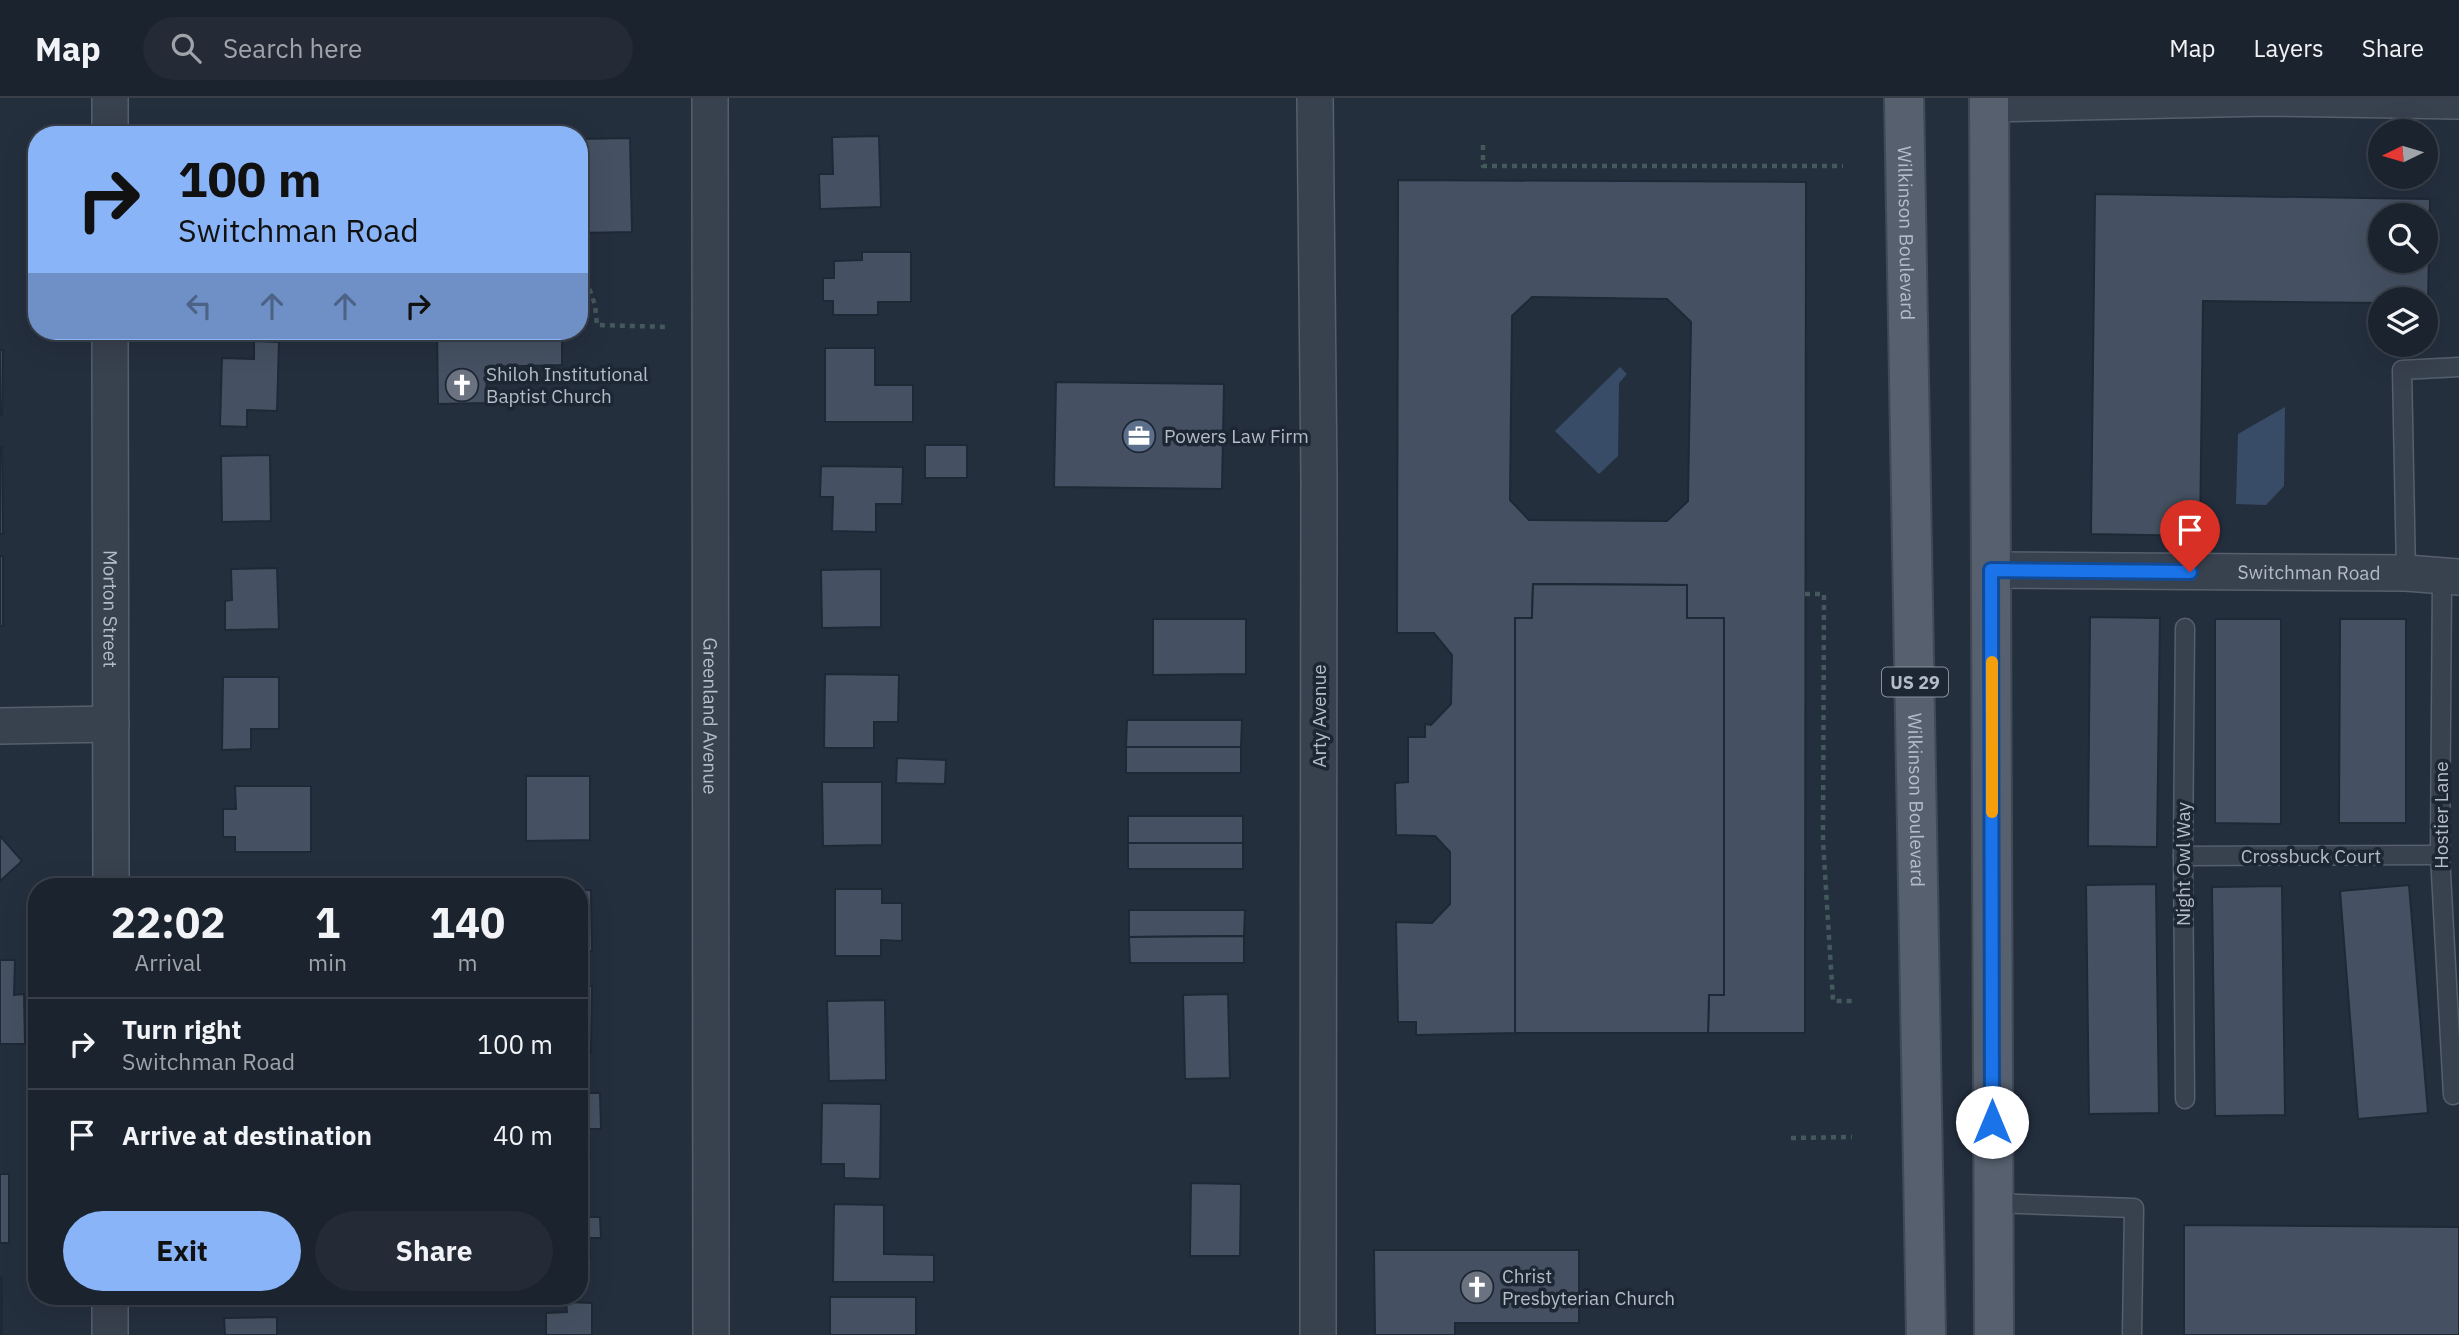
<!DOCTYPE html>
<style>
body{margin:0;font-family:"IBM Plex Sans",sans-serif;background:#242b36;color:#f1f3f6;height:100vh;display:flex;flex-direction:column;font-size:26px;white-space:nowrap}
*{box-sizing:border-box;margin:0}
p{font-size:23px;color:#a0a4aa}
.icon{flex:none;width:38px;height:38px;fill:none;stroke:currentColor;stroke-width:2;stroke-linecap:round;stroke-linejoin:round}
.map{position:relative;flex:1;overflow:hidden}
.side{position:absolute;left:28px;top:780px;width:560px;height:427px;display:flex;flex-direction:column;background:#1b232e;border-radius:28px;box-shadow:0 7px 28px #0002,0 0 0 2px #39404a}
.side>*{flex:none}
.top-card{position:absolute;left:28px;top:28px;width:560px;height:214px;border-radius:28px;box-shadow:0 7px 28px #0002,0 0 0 2px #39404a;background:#8ab4f8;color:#111;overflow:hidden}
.needle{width:46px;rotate:265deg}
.buttons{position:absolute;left:2368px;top:21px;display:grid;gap:14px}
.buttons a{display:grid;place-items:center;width:70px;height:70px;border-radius:50%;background:#1b232e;box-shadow:0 7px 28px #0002,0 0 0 2px #39404a;font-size:35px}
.pin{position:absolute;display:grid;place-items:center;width:60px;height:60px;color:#fff;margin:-72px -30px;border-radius:50% 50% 50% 0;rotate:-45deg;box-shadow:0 0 7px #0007}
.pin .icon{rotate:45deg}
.me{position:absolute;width:77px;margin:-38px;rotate:0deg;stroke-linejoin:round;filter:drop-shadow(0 0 5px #0008)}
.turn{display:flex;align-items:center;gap:24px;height:147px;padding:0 35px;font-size:32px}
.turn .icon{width:91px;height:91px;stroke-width:2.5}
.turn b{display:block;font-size:49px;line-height:60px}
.lanes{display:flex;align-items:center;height:66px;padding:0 35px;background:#0003;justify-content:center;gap:35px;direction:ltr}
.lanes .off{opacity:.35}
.eta{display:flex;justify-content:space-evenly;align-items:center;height:119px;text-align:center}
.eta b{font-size:42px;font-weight:800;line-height:49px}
.cta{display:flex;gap:14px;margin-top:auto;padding:14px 35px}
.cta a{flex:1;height:80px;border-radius:42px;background:#8ab4f8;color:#111;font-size:28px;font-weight:800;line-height:80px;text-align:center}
.cta a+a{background:#242b36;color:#f1f3f6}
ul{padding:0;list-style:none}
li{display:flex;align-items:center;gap:21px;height:91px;padding:0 35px;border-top:2px solid #39404a}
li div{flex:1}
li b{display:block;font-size:26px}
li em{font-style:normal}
header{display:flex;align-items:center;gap:42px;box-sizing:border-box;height:98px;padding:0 35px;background:#1b232e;border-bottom:2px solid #39404a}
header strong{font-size:33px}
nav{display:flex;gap:38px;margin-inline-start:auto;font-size:24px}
.search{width:490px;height:63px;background:#242b36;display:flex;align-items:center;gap:18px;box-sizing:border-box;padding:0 24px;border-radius:38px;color:#a0a4aa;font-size:26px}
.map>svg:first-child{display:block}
</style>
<header>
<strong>Map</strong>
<div class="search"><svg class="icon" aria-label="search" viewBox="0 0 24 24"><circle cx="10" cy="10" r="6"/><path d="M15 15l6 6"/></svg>Search here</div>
<nav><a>Map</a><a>Layers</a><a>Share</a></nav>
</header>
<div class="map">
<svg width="2459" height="1237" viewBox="0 0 2459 1237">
<rect width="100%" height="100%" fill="#242f3e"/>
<g fill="#394c67">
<path d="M 1620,269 L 1627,276 L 1619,285 L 1618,358 L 1599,376 L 1555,333 Z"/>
<path d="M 2285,309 L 2284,388 L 2266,407 L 2236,406 L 2238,336 Z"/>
</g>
<g fill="#455162" stroke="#1f2835" stroke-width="2" fill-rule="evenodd">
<path d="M 879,38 L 881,109 L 820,111 L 819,76 L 833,76 L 832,39 Z"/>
<path d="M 630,40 L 632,134 L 579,135 L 579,41 Z"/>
<path d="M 1398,82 L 1806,84 L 1805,935 L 1708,935 L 1709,897 L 1724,897 L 1724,520 L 1687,520 L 1687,487 L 1533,486 L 1532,520 L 1515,520 L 1515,935 L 1416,937 L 1416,924 L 1398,924 L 1396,824 L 1432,825 L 1450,806 L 1450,754 L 1435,738 L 1396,737 L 1395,685 L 1408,684 L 1408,639 L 1425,639 L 1425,626 L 1431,627 L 1451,606 L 1452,557 L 1434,535 L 1397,535 ZM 1532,199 L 1667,201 L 1691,224 L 1688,403 L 1667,423 L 1529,422 L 1510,402 L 1512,218 Z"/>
<path d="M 2095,96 L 2430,101 L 2428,206 L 2426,206 L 2426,201 L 2380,201 L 2380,205 L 2203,203 L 2200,438 L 2091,436 ZM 2380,117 L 2426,117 L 2426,163 L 2380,163 Z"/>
<path d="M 862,154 L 911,154 L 911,204 L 878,204 L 878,217 L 833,217 L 833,203 L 823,203 L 823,180 L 834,180 L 834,163 L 862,162 Z"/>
<path d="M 437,233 L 562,233 L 562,267 L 486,269 L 487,305 L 438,306 Z"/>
<path d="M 254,243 L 279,244 L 277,313 L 247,312 L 247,329 L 220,328 L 222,260 L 254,261 Z"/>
<path d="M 825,250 L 875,250 L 875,287 L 913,287 L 913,324 L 825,324 Z"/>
<path d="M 0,252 L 3,252 L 2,317 L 0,317 Z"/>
<path d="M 1056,284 L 1224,286 L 1222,391 L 1054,389 Z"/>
<rect x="925" y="347" width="42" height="33"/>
<path d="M 0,349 L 2,349 L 3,436 L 0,436 Z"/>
<path d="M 270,357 L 271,423 L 222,424 L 221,358 Z"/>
<path d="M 821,368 L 903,369 L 902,406 L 876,406 L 876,434 L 832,433 L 833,399 L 820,399 Z"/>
<rect x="0" y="458" width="3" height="70"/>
<path d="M 277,470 L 279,531 L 225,532 L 225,503 L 232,502 L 231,471 Z"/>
<path d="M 881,471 L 881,529 L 822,530 L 821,472 Z"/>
<path d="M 1533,486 L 1687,487 L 1687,520 L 1724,520 L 1724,897 L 1709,897 L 1708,935 L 1515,935 L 1515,520 L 1532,520 Z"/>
<path d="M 2090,519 L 2160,520 L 2157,749 L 2088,748 Z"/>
<path d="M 1153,521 L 1246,521 L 1246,576 L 1153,577 Z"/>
<path d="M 2215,521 L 2281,521 L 2281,726 L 2215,725 Z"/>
<path d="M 2340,521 L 2406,521 L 2406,725 L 2339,725 Z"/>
<path d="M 825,576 L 899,577 L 898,624 L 874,624 L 874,650 L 824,650 Z"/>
<path d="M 223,579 L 279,579 L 279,631 L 251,631 L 251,651 L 222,652 Z"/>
<path d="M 1127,622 L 1242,622 L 1241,649 L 1126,649 Z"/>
<rect x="1126" y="649" width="115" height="26"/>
<path d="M 897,660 L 946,662 L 945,686 L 896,685 Z"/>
<path d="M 526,678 L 590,678 L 590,742 L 526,743 Z"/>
<path d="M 822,684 L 882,684 L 882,747 L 823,748 Z"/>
<path d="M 235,688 L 311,688 L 311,754 L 235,754 L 235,739 L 223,739 L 223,711 L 236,711 Z"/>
<rect x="1128" y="718" width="115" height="27"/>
<path d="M 0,738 L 22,763 L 0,783 Z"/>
<rect x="1128" y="745" width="115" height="26"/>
<path d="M 278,786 L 278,789 L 225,789 L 225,788 Z"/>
<path d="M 2156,786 L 2159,1015 L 2089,1016 L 2086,787 Z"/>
<path d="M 2409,787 L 2428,1015 L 2358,1021 L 2340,793 Z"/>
<path d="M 2282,788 L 2285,1017 L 2215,1018 L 2212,789 Z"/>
<path d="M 835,791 L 882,791 L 882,805 L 902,805 L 902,843 L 881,842 L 881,858 L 835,858 Z"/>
<path d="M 579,792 L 591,792 L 592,853 L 579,853 Z"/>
<path d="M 1129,812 L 1245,812 L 1244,838 L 1129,839 Z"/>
<path d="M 1244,838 L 1244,865 L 1130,865 L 1129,839 Z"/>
<path d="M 0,862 L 15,862 L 14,897 L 24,896 L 25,946 L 0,946 Z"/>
<path d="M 579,888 L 592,888 L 591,955 L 579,955 Z"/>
<path d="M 1228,896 L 1230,980 L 1185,981 L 1183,897 Z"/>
<path d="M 885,902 L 886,982 L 829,983 L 827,903 Z"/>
<path d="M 579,995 L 600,995 L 601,1031 L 589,1031 L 590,1060 L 579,1061 Z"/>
<path d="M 822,1005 L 881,1006 L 880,1081 L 844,1080 L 844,1066 L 821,1066 Z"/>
<rect x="0" y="1076" width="9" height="69"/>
<path d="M 1191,1085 L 1241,1086 L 1240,1158 L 1190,1158 Z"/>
<path d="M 579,1103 L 588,1103 L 588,1119 L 600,1119 L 601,1140 L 589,1140 L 590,1160 L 579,1160 Z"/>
<path d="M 834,1106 L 884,1107 L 884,1156 L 934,1157 L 934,1184 L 833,1184 Z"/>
<path d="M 2184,1127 L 2459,1129 L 2459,1237 L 2184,1237 Z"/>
<path d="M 1374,1152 L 1579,1152 L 1579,1225 L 1455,1225 L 1455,1237 L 1375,1237 Z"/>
<rect x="0" y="1179" width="2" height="58"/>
<rect x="830" y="1199" width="86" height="38"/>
<path d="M 566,1204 L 592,1205 L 592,1237 L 546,1237 L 546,1215 L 567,1214 Z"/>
<path d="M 277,1219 L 277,1237 L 225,1237 L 224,1220 Z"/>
</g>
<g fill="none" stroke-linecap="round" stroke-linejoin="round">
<defs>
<g id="lane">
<path d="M 2406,475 L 2402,272 L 2459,269"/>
<path d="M 2442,479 L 2440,757 L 2453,997"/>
<path d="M 2185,530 L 2183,758 L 2185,1001"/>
<path d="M 2183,758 L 2440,757"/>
<path d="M 1993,1105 L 2134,1110 L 2132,1237"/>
</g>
<g id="street">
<path d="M 110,0 L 110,37"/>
<path id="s1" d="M 710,0 L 711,1237"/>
<path d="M 1315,0 L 1319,380 L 1318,1237"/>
<path d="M 1989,6 L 2265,0 L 2459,3"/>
<path id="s2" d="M 110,233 L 111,789"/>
<path id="s3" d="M 1991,472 L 2406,475 L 2459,479"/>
<path d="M 0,628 L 111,626"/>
<path d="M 110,1237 L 110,1199"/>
</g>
<g id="primary">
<path id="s4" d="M 1904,0 L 1926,1237"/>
<path d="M 1989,0 L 1994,1237"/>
</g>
</defs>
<use href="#lane" stroke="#565f6c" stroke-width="21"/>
<use href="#street" stroke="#565f6c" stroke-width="38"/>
<use href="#primary" stroke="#414a57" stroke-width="42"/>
<g stroke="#44595c" stroke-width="4.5" stroke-dasharray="5 5" stroke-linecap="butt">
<path d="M 1483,47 L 1483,68 L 1843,68"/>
<path d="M 579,176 L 585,178 L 595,207 L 597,227 L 669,229"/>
<path d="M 1805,496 L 1824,496 L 1823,743 L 1833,903 L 1852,903"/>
<path d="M 1791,1040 L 1852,1039"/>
</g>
<use href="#lane" stroke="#38414e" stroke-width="18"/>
<use href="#street" stroke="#38414e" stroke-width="35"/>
<use href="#primary" stroke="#56606e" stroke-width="38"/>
</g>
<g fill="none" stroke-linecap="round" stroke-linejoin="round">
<defs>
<path id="route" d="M 1992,1024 L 1991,472 L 2190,474"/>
</defs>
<use href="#route" stroke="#114b97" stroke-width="18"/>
<use href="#route" stroke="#1a73e8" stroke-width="12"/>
<path stroke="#f59e0b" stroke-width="12" d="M 1992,564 L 1992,714"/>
</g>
<defs>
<symbol id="church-disc" viewBox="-11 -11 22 22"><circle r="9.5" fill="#6b7280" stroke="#1d2633"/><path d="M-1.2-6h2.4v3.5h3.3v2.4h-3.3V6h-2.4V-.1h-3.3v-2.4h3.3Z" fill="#fff"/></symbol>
<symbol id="office-disc" viewBox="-11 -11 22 22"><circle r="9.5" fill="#5c6f8a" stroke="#1d2633"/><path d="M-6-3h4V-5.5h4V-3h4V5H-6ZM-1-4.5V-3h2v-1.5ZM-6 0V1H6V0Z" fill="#fff"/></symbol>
</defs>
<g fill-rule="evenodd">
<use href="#church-disc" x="443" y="268" width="38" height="38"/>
<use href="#office-disc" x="1120" y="319" width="38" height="38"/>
<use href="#church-disc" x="1458" y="1170" width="38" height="38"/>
</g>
<g text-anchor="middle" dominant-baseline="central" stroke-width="7" stroke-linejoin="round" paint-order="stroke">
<rect fill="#1d2633" stroke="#878f9c" stroke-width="2" x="1882" y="569.5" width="66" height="29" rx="5"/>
<g font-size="18" font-weight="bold" fill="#b4bcc9">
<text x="1915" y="584">US 29</text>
</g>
<g font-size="19" fill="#b4bcc9" stroke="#1d2633">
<text stroke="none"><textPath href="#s4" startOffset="135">Wilkinson Boulevard</textPath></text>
<text stroke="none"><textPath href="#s3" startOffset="318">Switchman Road</textPath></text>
<text stroke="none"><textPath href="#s2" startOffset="278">Morton Street</textPath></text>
<text stroke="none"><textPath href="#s1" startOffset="618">Greenland Avenue</textPath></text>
<text transform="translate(1319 618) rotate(-90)">Arty Avenue</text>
<text stroke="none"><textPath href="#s4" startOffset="702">Wilkinson Boulevard</textPath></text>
<text transform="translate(2441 717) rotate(-90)">Hostier Lane</text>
<text x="2311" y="758">Crossbuck Court</text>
<text transform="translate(2183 766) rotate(-90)">Night Owl Way</text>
</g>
<g font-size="19" fill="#b4bcc9" stroke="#1d2633" text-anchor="start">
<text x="486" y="276">Shiloh Institutional<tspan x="486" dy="22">Baptist Church</tspan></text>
<text x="1164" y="338">Powers Law Firm</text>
<text x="1502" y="1178">Christ<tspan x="1502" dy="22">Presbyterian Church</tspan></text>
</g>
</g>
</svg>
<div class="buttons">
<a><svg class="needle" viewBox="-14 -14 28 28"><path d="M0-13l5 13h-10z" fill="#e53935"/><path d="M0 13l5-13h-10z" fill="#a0a4aa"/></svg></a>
<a><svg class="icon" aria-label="search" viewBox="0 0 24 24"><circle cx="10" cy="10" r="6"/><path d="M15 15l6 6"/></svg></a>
<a><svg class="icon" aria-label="layers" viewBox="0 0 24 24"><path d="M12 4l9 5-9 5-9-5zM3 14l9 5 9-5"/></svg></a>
</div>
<div class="pin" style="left:2190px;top:474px;background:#d93025"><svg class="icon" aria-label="arrive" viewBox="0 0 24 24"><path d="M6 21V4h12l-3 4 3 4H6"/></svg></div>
<svg class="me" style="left:1992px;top:1024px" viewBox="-20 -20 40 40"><circle r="19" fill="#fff"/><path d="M0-13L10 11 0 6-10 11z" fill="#1a73e8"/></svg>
<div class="top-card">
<div class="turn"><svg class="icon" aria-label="right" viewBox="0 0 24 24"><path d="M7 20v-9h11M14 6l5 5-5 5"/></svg><div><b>100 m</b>Switchman Road</div></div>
<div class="lanes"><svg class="icon off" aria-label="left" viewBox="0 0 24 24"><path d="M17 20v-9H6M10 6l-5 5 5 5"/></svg><svg class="icon off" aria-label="ahead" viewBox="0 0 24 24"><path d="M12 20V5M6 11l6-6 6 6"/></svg><svg class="icon off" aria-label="ahead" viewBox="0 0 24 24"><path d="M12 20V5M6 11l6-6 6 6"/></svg><svg class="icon" aria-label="right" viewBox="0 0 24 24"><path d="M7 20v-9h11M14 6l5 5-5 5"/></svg></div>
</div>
<section class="side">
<div class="eta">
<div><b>22:02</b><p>Arrival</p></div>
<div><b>1</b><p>min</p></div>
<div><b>140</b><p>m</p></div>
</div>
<ul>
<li><svg class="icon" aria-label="right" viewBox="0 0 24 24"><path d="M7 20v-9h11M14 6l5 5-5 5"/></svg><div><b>Turn right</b><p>Switchman Road</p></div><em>100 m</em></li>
<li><svg class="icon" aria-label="arrive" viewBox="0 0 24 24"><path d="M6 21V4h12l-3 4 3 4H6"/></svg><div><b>Arrive at destination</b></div><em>40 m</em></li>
</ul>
<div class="cta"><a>Exit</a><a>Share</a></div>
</section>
</div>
